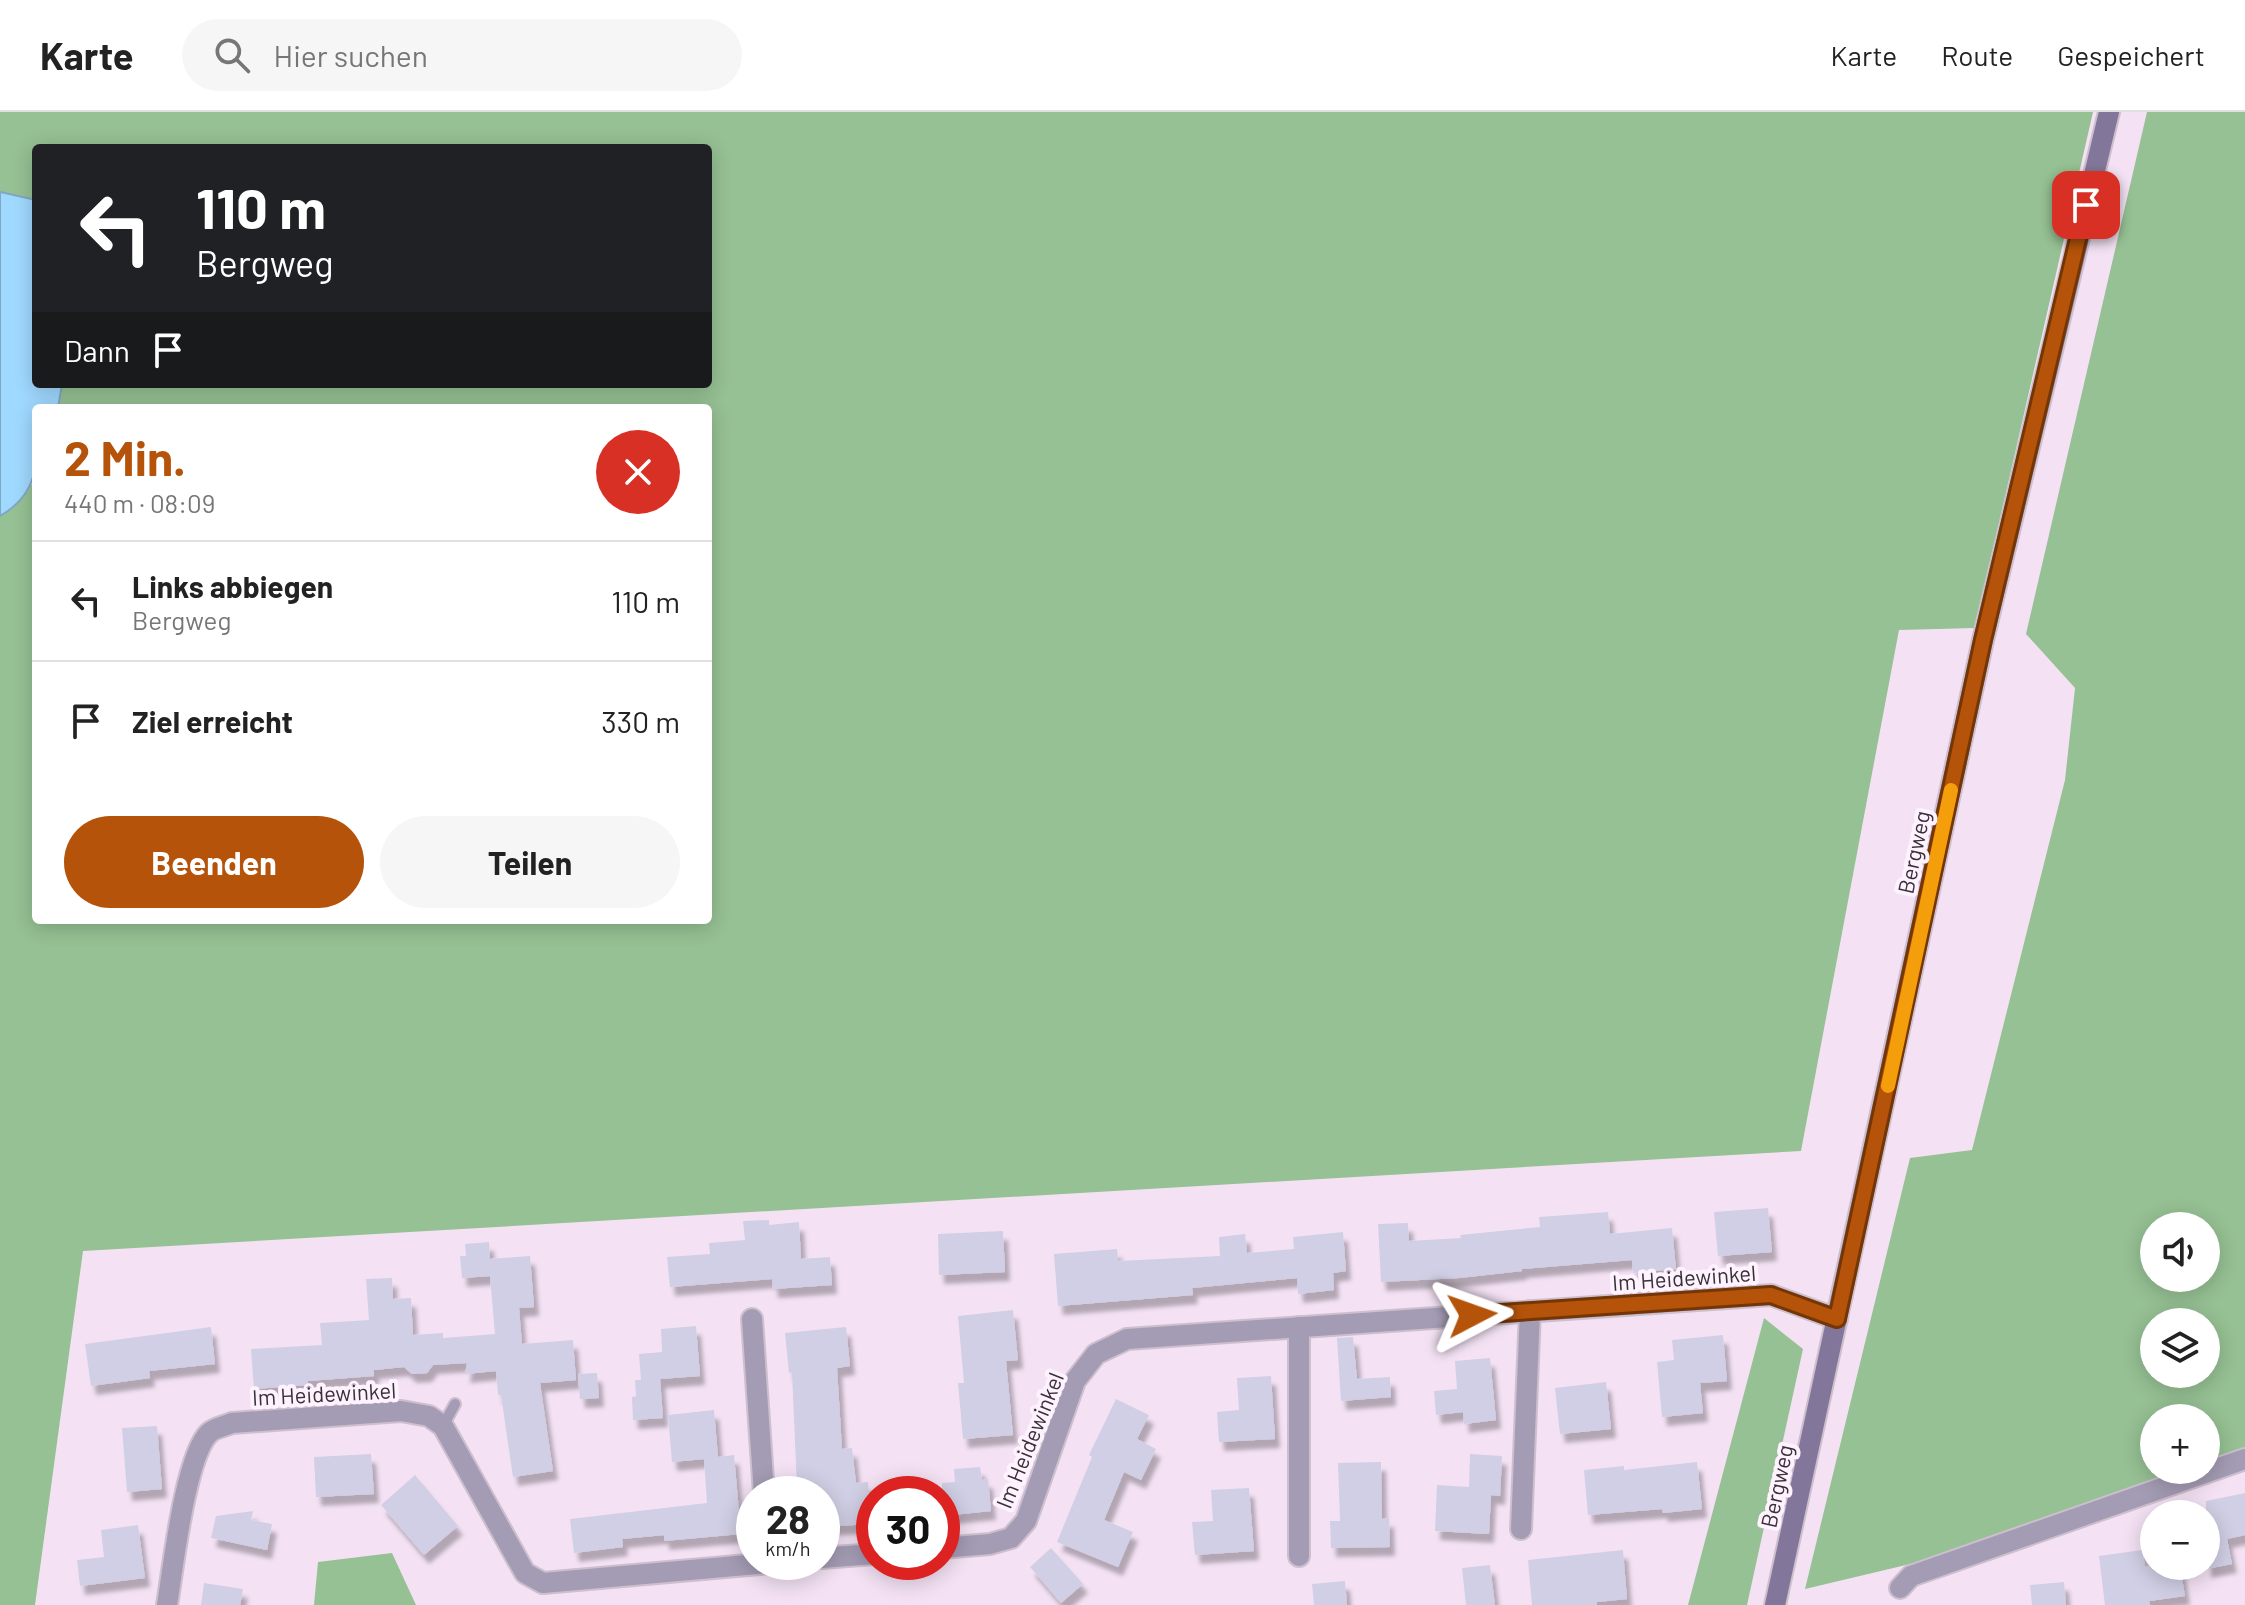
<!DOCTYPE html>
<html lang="de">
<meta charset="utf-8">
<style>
body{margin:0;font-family:Barlow,sans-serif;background:#f6f6f6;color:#222;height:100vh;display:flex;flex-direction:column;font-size:30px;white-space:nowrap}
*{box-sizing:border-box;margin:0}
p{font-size:26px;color:#767676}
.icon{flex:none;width:44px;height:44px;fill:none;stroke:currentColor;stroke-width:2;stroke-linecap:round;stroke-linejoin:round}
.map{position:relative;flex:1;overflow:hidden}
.panel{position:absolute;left:32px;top:292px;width:680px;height:520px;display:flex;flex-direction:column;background:#fff;border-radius:8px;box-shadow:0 4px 20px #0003}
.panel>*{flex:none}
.top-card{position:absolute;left:32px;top:32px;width:680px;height:244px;border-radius:8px;box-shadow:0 4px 20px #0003;background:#202124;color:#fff;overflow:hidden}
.fabs{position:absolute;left:2140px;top:1100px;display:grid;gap:16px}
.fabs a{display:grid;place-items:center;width:80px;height:80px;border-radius:50%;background:#fff;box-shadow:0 4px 20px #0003;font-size:40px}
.speed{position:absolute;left:736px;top:1364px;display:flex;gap:16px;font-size:40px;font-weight:700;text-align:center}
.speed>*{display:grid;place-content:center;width:104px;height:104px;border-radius:50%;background:#fff;box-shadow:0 4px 20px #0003;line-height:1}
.speed small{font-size:20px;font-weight:400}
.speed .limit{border:12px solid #d22;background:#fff;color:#111}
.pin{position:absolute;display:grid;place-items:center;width:68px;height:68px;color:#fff;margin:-34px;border-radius:16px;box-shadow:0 4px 12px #0006}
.me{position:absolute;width:88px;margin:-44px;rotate:86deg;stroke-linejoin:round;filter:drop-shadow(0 0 6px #0008)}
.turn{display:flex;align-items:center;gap:28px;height:168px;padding:0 32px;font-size:36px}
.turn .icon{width:104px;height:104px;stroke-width:2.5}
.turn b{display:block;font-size:56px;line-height:68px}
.then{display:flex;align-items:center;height:76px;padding:0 32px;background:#0003;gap:16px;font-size:30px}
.round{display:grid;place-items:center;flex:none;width:84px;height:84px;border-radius:42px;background:#f6f6f6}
.overview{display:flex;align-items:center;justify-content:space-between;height:136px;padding:0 32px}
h1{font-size:48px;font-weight:700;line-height:60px;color:#b45309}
.cta{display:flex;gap:16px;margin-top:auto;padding:16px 32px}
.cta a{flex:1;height:92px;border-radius:48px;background:#b45309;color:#fff;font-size:32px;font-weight:700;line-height:92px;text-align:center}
.cta a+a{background:#f6f6f6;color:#222}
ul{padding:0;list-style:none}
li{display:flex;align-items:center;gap:24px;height:120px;padding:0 32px;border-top:2px solid #e0e0e0}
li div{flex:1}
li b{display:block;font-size:30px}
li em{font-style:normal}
header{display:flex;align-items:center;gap:48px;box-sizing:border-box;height:112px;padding:0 40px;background:#fff;border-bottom:2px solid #e0e0e0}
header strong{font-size:38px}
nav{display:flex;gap:44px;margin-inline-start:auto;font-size:28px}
.search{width:560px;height:72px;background:#f6f6f6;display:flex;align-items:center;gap:20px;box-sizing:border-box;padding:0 28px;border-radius:44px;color:#767676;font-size:30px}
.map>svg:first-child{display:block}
</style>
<header>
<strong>Karte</strong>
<div class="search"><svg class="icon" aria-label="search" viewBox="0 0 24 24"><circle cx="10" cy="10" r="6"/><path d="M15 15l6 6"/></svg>Hier suchen</div>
<nav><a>Karte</a><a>Route</a><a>Gespeichert</a></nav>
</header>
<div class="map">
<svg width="2245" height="1493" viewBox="0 0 2245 1493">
<defs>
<filter id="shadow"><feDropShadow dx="5" dy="9" stdDeviation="2" flood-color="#0004"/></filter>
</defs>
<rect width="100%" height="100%" fill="#f4e2f4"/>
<g fill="#96c194" fill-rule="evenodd">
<path d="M 0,0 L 2093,0 L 1975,516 L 1899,518 L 1801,1039 L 83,1139 L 35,1493 L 0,1493 L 0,404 C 18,393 28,382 36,363 L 36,808 L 708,808 L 708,296 L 58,296 L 62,272 L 708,272 L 708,36 L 36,36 L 36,88 L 0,80 Z"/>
<path d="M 2147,0 L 2245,0 L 2245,1339 L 2206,1353 L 2206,1306 L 2154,1306 L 2154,1358 L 2191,1358 L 1948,1443 L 1805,1477 L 1910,1046 L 1972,1038 L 2065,668 L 2075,576 L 2026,522 ZM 2154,1114 L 2206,1114 L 2206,1166 L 2154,1166 ZM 2154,1210 L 2206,1210 L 2206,1262 L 2154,1262 Z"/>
<path d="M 1764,1206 L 1803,1237 L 1747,1493 L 1688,1493 Z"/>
<path d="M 392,1441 L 416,1493 L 314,1493 L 318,1450 Z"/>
</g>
<path fill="#a0d9ff" stroke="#81a7c3" stroke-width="2" d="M 0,80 L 36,88 L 36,272 L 62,272 L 58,296 L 36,296 C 36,342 45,378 0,404 Z"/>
<g fill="#d1cfe5" filter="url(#shadow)">
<path d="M 1768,1096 L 1772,1140 L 1718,1144 L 1714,1100 Z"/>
<path d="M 1608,1100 L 1610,1122 L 1672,1116 L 1676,1157 L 1633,1161 L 1632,1148 L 1522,1157 L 1522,1159 L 1459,1166 L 1381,1170 L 1378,1112 L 1408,1111 L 1409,1129 L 1461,1126 L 1460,1123 L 1540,1115 L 1539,1105 Z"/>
<path d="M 769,1108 L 769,1113 L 799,1110 L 801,1147 L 830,1145 L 832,1173 L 773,1177 L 772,1167 L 670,1175 L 667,1145 L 710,1142 L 709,1131 L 745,1128 L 743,1109 Z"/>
<path d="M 1003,1119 L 1005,1160 L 939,1163 L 938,1122 Z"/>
<path d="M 1343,1120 L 1346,1159 L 1333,1161 L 1334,1178 L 1298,1182 L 1297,1166 L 1192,1176 L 1193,1183 L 1058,1194 L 1054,1142 L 1117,1137 L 1118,1149 L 1220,1144 L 1219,1125 L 1245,1122 L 1247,1141 L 1294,1137 L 1293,1125 Z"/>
<path d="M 489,1130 L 490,1147 L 530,1144 L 534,1195 L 519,1196 L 522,1232 L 573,1228 L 576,1268 L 540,1271 L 553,1359 L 513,1365 L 501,1283 L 498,1283 L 496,1259 L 465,1262 L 467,1251 L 433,1253 L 427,1261 L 412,1262 L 404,1255 L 374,1258 L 374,1264 L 308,1269 L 308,1273 L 254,1277 L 251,1237 L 322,1233 L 320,1211 L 369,1208 L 366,1167 L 392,1166 L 393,1187 L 411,1186 L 413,1223 L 443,1221 L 443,1226 L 495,1222 L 490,1164 L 462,1166 L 460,1144 L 466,1144 L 465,1132 Z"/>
<path d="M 1013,1198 L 1018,1248 L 1006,1249 L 1013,1323 L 963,1327 L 958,1271 L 964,1271 L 958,1204 Z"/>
<path d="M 696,1214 L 700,1264 L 660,1267 L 663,1306 L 633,1308 L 632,1285 L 636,1284 L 635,1268 L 641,1268 L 639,1242 L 662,1240 L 661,1217 Z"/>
<path d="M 211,1215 L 215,1252 L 149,1259 L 150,1266 L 91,1274 L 85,1232 Z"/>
<path d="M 846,1215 L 850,1254 L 837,1256 L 842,1337 L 852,1336 L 856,1371 L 868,1370 L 871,1412 L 822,1415 L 822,1382 L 804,1382 L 804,1375 L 797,1376 L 792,1260 L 789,1261 L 785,1221 Z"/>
<path d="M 1723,1223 L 1727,1269 L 1700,1271 L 1703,1301 L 1662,1305 L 1657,1250 L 1674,1248 L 1672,1228 Z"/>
<path d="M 1353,1225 L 1357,1267 L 1390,1265 L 1391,1285 L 1341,1289 L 1337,1226 Z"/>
<path d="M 1490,1246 L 1496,1308 L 1464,1312 L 1463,1300 L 1436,1303 L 1434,1279 L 1457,1277 L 1455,1249 Z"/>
<path d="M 597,1261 L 599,1286 L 580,1287 L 578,1262 Z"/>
<path d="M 1271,1264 L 1275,1327 L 1219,1330 L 1217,1300 L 1239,1298 L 1237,1266 Z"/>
<path d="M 1606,1270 L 1611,1317 L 1560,1322 L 1555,1276 Z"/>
<path d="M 1116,1287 L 1149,1303 L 1137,1327 L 1156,1337 L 1141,1368 L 1124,1360 L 1104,1408 L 1133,1420 L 1118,1455 L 1057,1430 L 1092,1345 L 1089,1343 Z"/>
<path d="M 714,1298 L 718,1345 L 734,1343 L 741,1422 L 664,1429 L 664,1423 L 622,1427 L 623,1435 L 574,1441 L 570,1407 L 707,1391 L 704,1347 L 672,1350 L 668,1303 Z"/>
<path d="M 157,1314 L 162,1377 L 127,1380 L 122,1316 Z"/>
<path d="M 371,1342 L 374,1382 L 316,1385 L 314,1345 Z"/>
<path d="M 1470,1342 L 1502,1344 L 1500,1384 L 1491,1383 L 1489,1422 L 1435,1419 L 1437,1373 L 1469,1375 Z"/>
<path d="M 1381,1350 L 1382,1407 L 1389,1406 L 1390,1435 L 1331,1436 L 1330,1409 L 1340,1409 L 1338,1351 Z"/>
<path d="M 1697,1350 L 1702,1397 L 1663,1401 L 1662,1397 L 1588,1403 L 1584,1358 L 1624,1354 L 1624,1358 Z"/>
<path d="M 980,1355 L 982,1368 L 988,1367 L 991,1399 L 942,1404 L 942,1371 L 955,1370 L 954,1357 Z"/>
<path d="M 415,1363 L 458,1414 L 424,1443 L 381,1393 Z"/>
<path d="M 1249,1376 L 1254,1439 L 1195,1443 L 1192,1410 L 1213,1409 L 1211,1378 Z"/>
<path d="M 2245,1381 L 2245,1423 L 2227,1427 L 2232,1452 L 2206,1457 L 2206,1389 Z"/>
<path d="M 253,1399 L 251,1408 L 272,1412 L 267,1438 L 211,1426 L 216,1404 Z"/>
<path d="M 138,1413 L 145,1466 L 80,1474 L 77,1448 L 104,1445 L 101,1418 Z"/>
<path d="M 1051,1436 L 1083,1472 L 1061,1491 L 1030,1455 Z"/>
<path d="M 1623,1438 L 1627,1487 L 1597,1490 L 1597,1493 L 1532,1493 L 1528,1448 Z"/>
<path d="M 2142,1438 L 2145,1454 L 2180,1454 L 2185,1484 L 2149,1489 L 2150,1493 L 2105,1493 L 2099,1444 Z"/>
<path d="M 1490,1453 L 1495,1493 L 1466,1493 L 1462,1456 Z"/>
<path d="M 1345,1469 L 1347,1493 L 1314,1493 L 1312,1472 Z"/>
<path d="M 2064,1470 L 2066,1493 L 2032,1493 L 2030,1473 Z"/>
<path d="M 204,1471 L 243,1477 L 240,1493 L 201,1493 Z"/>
</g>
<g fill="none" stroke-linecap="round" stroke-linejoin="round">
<defs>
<path id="lane" d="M 443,1314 L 455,1292"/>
<g id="street">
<path d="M 752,1207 L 764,1382"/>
<path d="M 1299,1215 L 1299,1444"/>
<path d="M 1521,1417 L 1530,1199"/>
<path d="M 942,1436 L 990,1432 L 1011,1426 L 1026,1409 L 1075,1269 L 1096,1242 L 1127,1227 L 1771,1183 L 1837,1207"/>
<path d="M 822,1446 L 874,1442"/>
<path d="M 1900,1476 L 1911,1464 L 2245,1347"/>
<path d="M 167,1493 C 173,1457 185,1345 209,1321 C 214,1316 225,1314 232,1311 L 401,1299 L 429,1304 L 443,1314 L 525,1461 L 543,1471 L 782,1450"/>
</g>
<path id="secondary" d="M 1775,1493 L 1983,528 L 2109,0"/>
</defs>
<use href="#lane" stroke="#cebfce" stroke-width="14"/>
<use href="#street" stroke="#cebfce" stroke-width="24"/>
<use href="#secondary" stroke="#cebfce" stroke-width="24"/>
<use href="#lane" stroke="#a49cb4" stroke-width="10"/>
<use href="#street" stroke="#a49cb4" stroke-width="20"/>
<use href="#secondary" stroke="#82779a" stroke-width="20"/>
</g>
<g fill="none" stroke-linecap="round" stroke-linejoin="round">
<defs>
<path id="route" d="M 1472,1203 L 1771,1183 L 1837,1207 L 1983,528 L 2086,93"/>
</defs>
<use href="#route" stroke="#753606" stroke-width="20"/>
<use href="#route" stroke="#b45309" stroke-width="14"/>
<path stroke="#f59e0b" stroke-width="14" d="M 1888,974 L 1951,678"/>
</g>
<g text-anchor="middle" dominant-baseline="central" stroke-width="8" stroke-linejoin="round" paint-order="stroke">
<g font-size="22" fill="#383138" stroke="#fdf2fd">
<text transform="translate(1913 740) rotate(-78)">Bergweg</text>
<text transform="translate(1684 1165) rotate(-4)">Im Heidewinkel</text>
<text transform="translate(324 1281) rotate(-3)">Im Heidewinkel</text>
<text transform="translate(1029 1328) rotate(-68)">Im Heidewinkel</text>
<text transform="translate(1776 1374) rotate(-78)">Bergweg</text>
</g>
</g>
</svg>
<div class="fabs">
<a><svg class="icon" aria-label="sound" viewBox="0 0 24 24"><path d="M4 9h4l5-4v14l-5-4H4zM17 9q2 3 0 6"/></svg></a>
<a><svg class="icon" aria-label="layers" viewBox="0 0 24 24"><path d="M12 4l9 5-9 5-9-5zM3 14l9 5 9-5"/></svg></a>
<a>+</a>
<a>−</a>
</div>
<div class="speed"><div>28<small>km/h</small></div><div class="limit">30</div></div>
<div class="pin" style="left:2086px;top:93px;background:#d93025"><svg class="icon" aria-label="arrive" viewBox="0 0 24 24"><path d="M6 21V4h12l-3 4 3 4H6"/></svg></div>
<svg class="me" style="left:1472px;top:1203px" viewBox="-20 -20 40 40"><path d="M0-17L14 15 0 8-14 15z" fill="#b45309" stroke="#fff" stroke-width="4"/></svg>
<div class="top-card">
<div class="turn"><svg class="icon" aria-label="left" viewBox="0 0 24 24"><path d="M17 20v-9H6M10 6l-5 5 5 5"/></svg><div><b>110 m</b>Bergweg</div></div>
<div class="then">Dann<svg class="icon" aria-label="arrive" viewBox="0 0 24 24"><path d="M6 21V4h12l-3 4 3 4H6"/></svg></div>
</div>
<section class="panel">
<div class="overview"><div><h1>2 Min.</h1><p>440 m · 08:09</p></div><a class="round" style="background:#d93025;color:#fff"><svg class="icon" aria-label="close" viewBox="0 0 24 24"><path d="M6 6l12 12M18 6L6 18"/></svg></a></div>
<ul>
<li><svg class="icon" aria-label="left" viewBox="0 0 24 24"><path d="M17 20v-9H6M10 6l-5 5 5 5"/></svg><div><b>Links abbiegen</b><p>Bergweg</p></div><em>110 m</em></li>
<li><svg class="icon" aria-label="arrive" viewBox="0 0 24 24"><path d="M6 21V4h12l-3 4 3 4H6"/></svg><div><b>Ziel erreicht</b></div><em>330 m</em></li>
</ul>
<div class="cta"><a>Beenden</a><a>Teilen</a></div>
</section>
</div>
